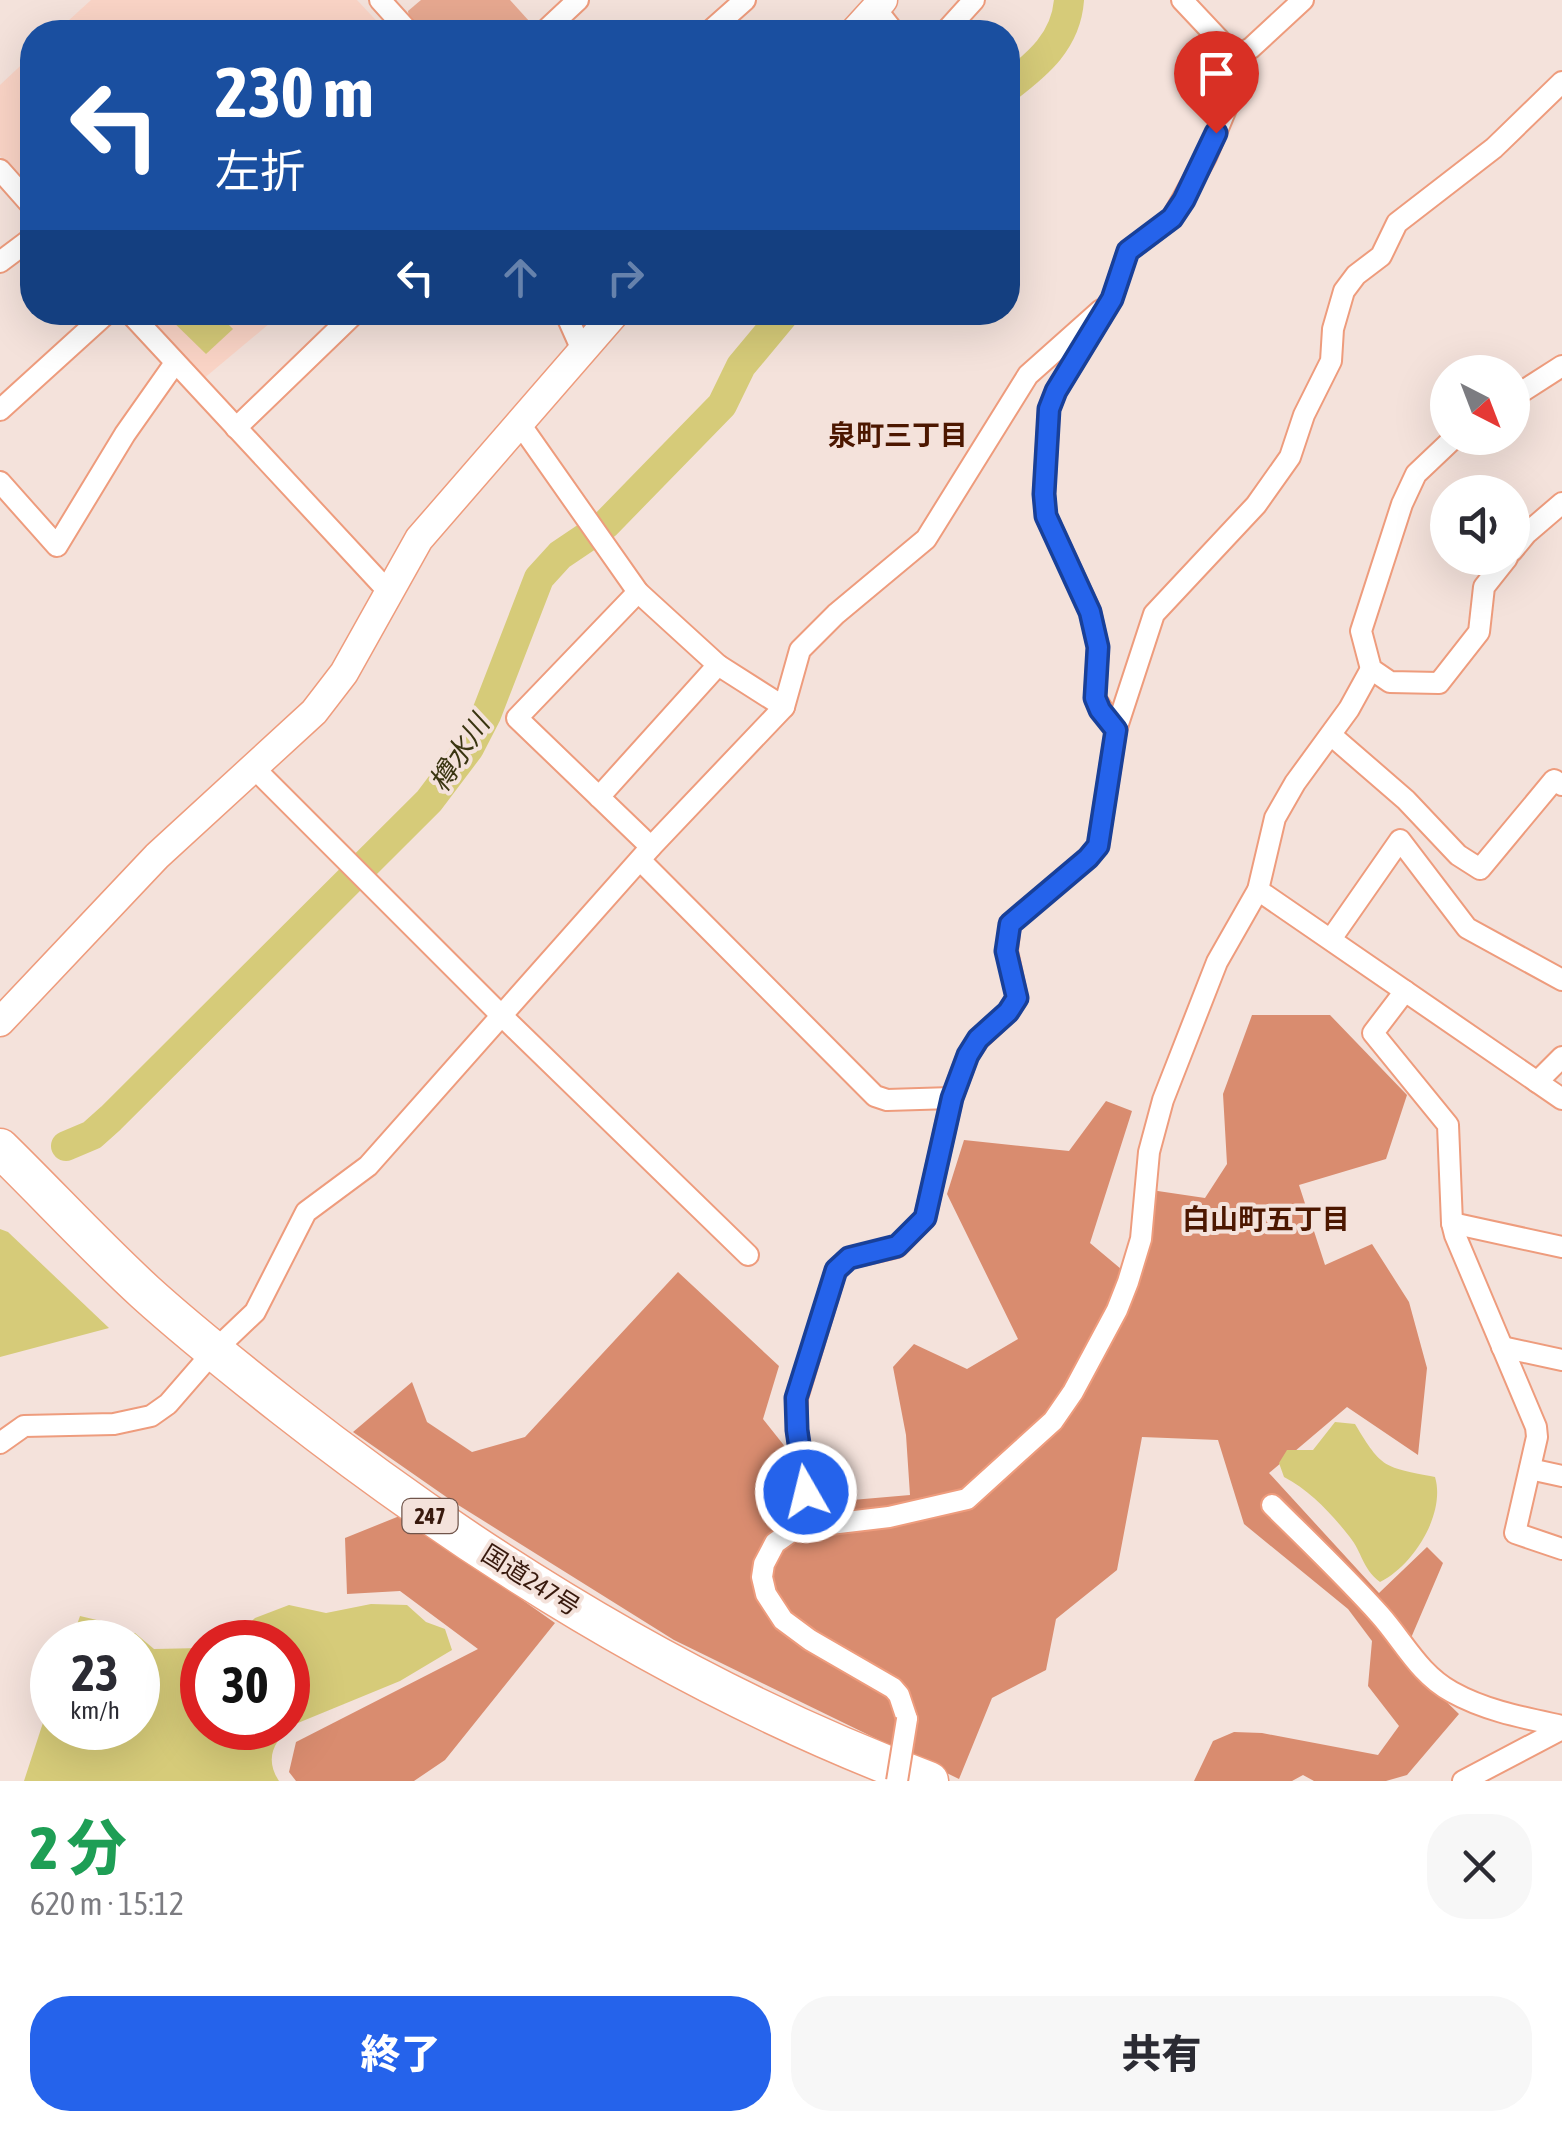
<!DOCTYPE html>
<html lang="ja">
<meta charset="utf-8">
<style>
body{margin:0;font-family:"Asap Condensed","Noto Sans JP",sans-serif;background:#f7f7f7;color:#2b2b33;height:100vh;display:flex;flex-direction:column;font-size:38px;white-space:nowrap}
*{box-sizing:border-box;margin:0}
p{font-size:32px;color:#7c7c81}
.icon{flex:none;width:55px;height:55px;fill:none;stroke:currentColor;stroke-width:2;stroke-linecap:round;stroke-linejoin:round}
.map{position:relative;height:1781px;overflow:hidden}
.sheet{display:flex;flex-direction:column;background:#fff;flex:1}
.sheet>*{flex:none}
.hud{position:absolute;left:20px;top:20px;width:1000px;height:305px;border-radius:40px;box-shadow:0 10px 40px #0002;background:#1a4fa0;color:#fff;overflow:hidden}
.needle{width:65px;rotate:138deg}
.controls{position:absolute;left:1430px;top:355px;display:grid;gap:20px}
.controls a{display:grid;place-items:center;width:100px;height:100px;border-radius:50%;background:#fff;box-shadow:0 10px 40px #0002;font-size:50px}
.speed{position:absolute;left:30px;top:1620px;display:flex;gap:20px;font-size:50px;font-weight:700;text-align:center}
.speed>*{display:grid;place-content:center;width:130px;height:130px;border-radius:50%;background:#fff;box-shadow:0 10px 40px #0002;line-height:1}
.speed small{font-size:25px;font-weight:400}
.speed .limit{border:15px solid #d22;background:#fff;color:#111}
.pin{position:absolute;display:grid;place-items:center;width:85px;height:85px;color:#fff;margin:-102px -42px;border-radius:50% 50% 50% 0;rotate:-45deg;box-shadow:0 0 10px #0007}
.pin .icon{rotate:45deg}
.me{position:absolute;width:110px;margin:-55px;rotate:352deg;stroke-linejoin:round;filter:drop-shadow(0 0 8px #0008)}
.turn{display:flex;align-items:center;gap:35px;height:210px;padding:0 30px;font-size:45px}
.turn .icon{width:130px;height:130px;stroke-width:2.5}
.turn b{display:block;font-size:70px;line-height:85px}
.lanes{display:flex;align-items:center;height:95px;padding:0 30px;background:#0003;justify-content:center;gap:50px;direction:ltr}
.lanes .off{opacity:.35}
.round{display:grid;place-items:center;flex:none;width:105px;height:105px;border-radius:40px;background:#f7f7f7}
.head{display:flex;align-items:center;justify-content:space-between;height:170px;padding:0 30px}
h1{font-size:60px;font-weight:800;line-height:75px;color:#1e9e55}
.primary-button{display:flex;gap:20px;margin-top:auto;padding:20px 30px}
.primary-button a{flex:1;height:115px;border-radius:40px;background:#2563eb;color:#fff;font-size:40px;font-weight:800;line-height:115px;text-align:center}
.primary-button a+a{background:#f7f7f7;color:#2b2b33}
.map>svg:first-child{display:block}
</style>
<div class="map">
<svg width="1562" height="1781" viewBox="0 0 1562 1781">
<rect width="100%" height="100%" fill="#f4e2db"/>
<g fill="#fad4c6">
<path d="M 91,0 L 357,0 L 387,32 L 56,32 Z"/>
<path d="M 32,55 L 32,192 L 0,156 L 0,85 Z"/>
<path d="M 141,313 L 282,313 L 202,380 Z"/>
</g>
<path fill="#e7a890" d="M 421,0 L 510,0 L 539,32 L 421,32 L 409,18 L 408,11 Z"/>
<g fill="#d98c6f">
<path d="M 1252,1015 L 1330,1015 L 1407,1095 L 1386,1159 L 1299,1185 L 1325,1265 L 1372,1244 L 1409,1302 L 1427,1368 L 1418,1455 L 1347,1407 L 1269,1473 L 1379,1593 L 1427,1547 L 1443,1563 L 1402,1659 L 1459,1714 L 1407,1775 L 1386,1781 L 1314,1781 L 1303,1775 L 1292,1781 L 1194,1781 L 1213,1741 L 1234,1732 L 1262,1733 L 1378,1755 L 1399,1726 L 1368,1686 L 1372,1641 L 1348,1609 L 1244,1524 L 1218,1440 L 1142,1437 L 1117,1570 L 1056,1619 L 1046,1670 L 992,1698 L 959,1779 L 674,1640 L 455,1503 L 353,1432 L 412,1382 L 427,1422 L 472,1452 L 525,1437 L 678,1272 L 779,1366 L 763,1419 L 829,1502 L 910,1495 L 906,1435 L 893,1367 L 914,1344 L 967,1369 L 1018,1339 L 947,1194 L 964,1140 L 1069,1151 L 1106,1101 L 1132,1111 L 1090,1243 L 1121,1269 L 1151,1190 L 1205,1198 L 1227,1164 L 1223,1094 Z"/>
<path d="M 402,1515 L 555,1623 L 445,1760 L 414,1781 L 296,1781 L 289,1772 L 296,1742 L 478,1649 L 400,1591 L 347,1594 L 345,1538 Z"/>
</g>
<g fill="#d6cb79">
<path d="M 164,313 L 217,313 L 233,329 L 206,354 Z"/>
<path d="M 0,1229 L 8,1232 L 109,1328 L 0,1357 Z"/>
<path d="M 1335,1422 L 1355,1424 C 1382,1469 1384,1467 1435,1477 C 1446,1514 1413,1566 1380,1582 C 1361,1567 1363,1553 1349,1536 C 1331,1513 1309,1490 1284,1477 L 1279,1463 L 1287,1450 L 1313,1450 Z"/>
<path d="M 371,1604 L 407,1605 L 426,1622 L 445,1629 L 452,1650 L 400,1681 L 293,1725 C 274,1741 264,1758 279,1781 L 24,1781 L 52,1695 L 52,1728 L 138,1728 L 138,1642 L 71,1642 L 80,1616 L 101,1621 L 108,1632 L 135,1633 L 154,1649 L 202,1648 L 202,1728 L 288,1728 L 288,1642 L 209,1642 L 240,1632 L 255,1618 L 289,1605 L 326,1613 Z"/>
</g>
<g fill="none" stroke-linecap="round" stroke-linejoin="round">
<g stroke="#d6cb79" stroke-width="30">
<path d="M 1008,87 C 1038,64 1066,41 1069,0"/>
<path d="M 66,1146 L 92,1135 L 111,1118 L 429,801 L 469,748 L 486,715 L 539,578 L 560,555 L 606,524 L 722,405 L 741,366 L 786,312"/>
</g>
<defs>
<g id="street">
<path d="M 380,0 L 409,32"/>
<path d="M 875,8 L 894,32"/>
<path d="M 547,32 L 548,28 L 578,0"/>
<path d="M 709,32 L 745,0"/>
<path d="M 945,32 L 974,0"/>
<path d="M 1230,51 L 1242,53 L 1251,48 L 1303,0"/>
<path d="M 0,170 L 32,206"/>
<path d="M 0,262 L 32,238"/>
<path d="M 129,312 L 387,590"/>
<path d="M 565,312 L 582,350"/>
<path d="M 1512,398 L 1562,366"/>
<path d="M 0,410 L 108,312"/>
<path d="M 520,424 L 638,592 L 718,665 L 784,707"/>
<path d="M 236,428 L 356,312"/>
<path d="M 1454,438 L 1416,474 L 1402,504 L 1361,631 L 1371,669 L 1390,682 L 1439,683 L 1479,632 L 1484,587 L 1507,558"/>
<path d="M 0,482 L 57,546 L 125,434 L 175,363"/>
<path d="M 1512,551 L 1526,534 L 1562,503"/>
<path d="M 638,592 L 517,718 L 651,847"/>
<path d="M 1116,730 L 1154,614 L 1256,505 L 1290,457 L 1304,415 L 1331,361 L 1333,329 L 1344,291 L 1356,275 L 1381,256 L 1397,223 L 1494,148 L 1562,82"/>
<path d="M 1331,735 L 1406,800 L 1458,855 L 1480,869 L 1554,780 L 1562,785"/>
<path d="M 254,768 L 501,1015 L 748,1255"/>
<path d="M 599,797 L 718,665"/>
<path d="M 640,860 L 875,1096 L 887,1100 L 952,1098"/>
<path d="M 1258,890 L 1562,1099"/>
<path d="M 1331,939 L 1400,840 L 1467,928 L 1562,980"/>
<path d="M 1405,991 L 1373,1033 L 1448,1125 L 1452,1223 L 1455,1235 L 1536,1427 L 1537,1437 L 1515,1533 L 1562,1549"/>
<path d="M 1537,1082 L 1562,1057"/>
<path d="M 1452,1223 L 1562,1247"/>
<path d="M 1502,1347 L 1562,1360"/>
<path d="M 0,1443 L 24,1426 L 114,1424 L 151,1416 L 168,1404 L 214,1351 L 255,1312 L 306,1212 L 368,1166 L 651,847 L 784,707 L 800,650 L 836,614 L 926,539 L 1028,375 L 1101,310"/>
<path d="M 1530,1469 L 1562,1476"/>
<path d="M 1272,1505 C 1308,1541 1346,1577 1380,1615 C 1404,1642 1419,1674 1452,1692 C 1486,1711 1525,1718 1562,1726"/>
<path d="M 796,1528 L 795,1517 L 806,1492 L 797,1430 L 797,1398 L 836,1270 L 849,1258 L 897,1247 L 925,1218 L 952,1098 L 968,1055 L 979,1039 L 1008,1012 L 1017,998 L 1007,951 L 1010,924 L 1088,858 L 1098,846 L 1116,730 L 1095,698 L 1098,647 L 1090,611 L 1046,516 L 1044,494 L 1049,409 L 1056,391 L 1112,299 L 1128,251 L 1172,218 L 1206,157 L 1226,109 L 1230,51 L 1182,0"/>
<path d="M 907,1719 L 899,1695 L 893,1688 L 810,1640 L 783,1620 L 766,1594 L 762,1577 L 764,1564 L 775,1543 L 796,1528 L 889,1517 L 967,1499 L 1053,1421 L 1073,1392 L 1117,1310 L 1128,1282 L 1141,1239 L 1149,1152 L 1163,1100 L 1217,962 L 1258,890 L 1275,818 L 1295,783 L 1349,709 L 1371,669"/>
<path d="M 1463,1781 L 1562,1729"/>
</g>
<g id="secondary">
<path d="M 854,32 L 883,0"/>
<path d="M 0,1022 L 157,856 L 314,712 L 344,673 L 419,539 L 616,312"/>
</g>
<path id="highway" d="M 0,1148 C 48,1195 95,1246 145,1292 C 189,1332 237,1370 284,1407 C 479,1560 696,1694 929,1781"/>
</defs>
<use href="#street" stroke="#ee9c7d" stroke-width="24"/>
<use href="#secondary" stroke="#ee9c7d" stroke-width="31"/>
<use href="#highway" stroke="#ee9c7d" stroke-width="41"/>
<use href="#street" stroke="#fff" stroke-width="20"/>
<use href="#secondary" stroke="#fff" stroke-width="28"/>
<use href="#highway" stroke="#fff" stroke-width="38"/>
<defs>
<path id="street-bridge" d="M 897,1781 L 907,1719"/>
</defs>
<use href="#street-bridge" stroke="#ee9c7d" stroke-width="24" stroke-linecap="butt"/>
<use href="#street-bridge" stroke="#fff" stroke-width="20"/>
</g>
<g fill="none" stroke-linecap="round" stroke-linejoin="round">
<defs>
<path id="route" d="M 806,1492 L 797,1430 L 796,1398 L 836,1270 L 849,1258 L 897,1246 L 925,1218 L 952,1098 L 968,1055 L 978,1039 L 1008,1012 L 1017,998 L 1006,951 L 1010,924 L 1088,858 L 1098,846 L 1116,730 L 1100,710 L 1095,698 L 1098,647 L 1090,612 L 1046,516 L 1044,494 L 1049,409 L 1056,391 L 1112,299 L 1128,251 L 1172,218 L 1184,200 L 1216,133"/>
</defs>
<use href="#route" stroke="#184099" stroke-width="25"/>
<use href="#route" stroke="#2563eb" stroke-width="18"/>
</g>
<g text-anchor="middle" dominant-baseline="central" stroke-width="8" stroke-linejoin="round" paint-order="stroke">
<rect fill="#f4e2db" stroke="#70554b" stroke-width="2.5" x="402.5" y="1499" width="55" height="34" rx="8"/>
<g font-size="22" font-weight="bold" fill="#38190d">
<text x="430" y="1516">247</text>
</g>
<g font-size="25" fill="#38190d" stroke="#f4e2db">
<text transform="translate(531 1580) rotate(32)">国道247号</text>
</g>
<g font-size="28" font-weight="bold" fill="#4c1700" stroke="#f4e2db">
<text x="898" y="435">泉町三丁目</text>
<text x="1266" y="1219">白山町五丁目</text>
</g>
<g font-size="28" font-style="italic" fill="#3a3511" stroke="#f4e2db">
<text transform="translate(459 753) rotate(-57)">樽水川</text>
</g>
</g>
</svg>
<div class="controls">
<a><svg class="needle" viewBox="-14 -14 28 28"><path d="M0-13l5 13h-10z" fill="#e53935"/><path d="M0 13l5-13h-10z" fill="#7c7c81"/></svg></a>
<a><svg class="icon" aria-label="sound" viewBox="0 0 24 24"><path d="M4 9h4l5-4v14l-5-4H4zM17 9q2 3 0 6"/></svg></a>
</div>
<div class="speed"><div>23<small>km/h</small></div><div class="limit">30</div></div>
<div class="pin" style="left:1216px;top:133px;background:#d93025"><svg class="icon" aria-label="arrive" viewBox="0 0 24 24"><path d="M6 21V4h12l-3 4 3 4H6"/></svg></div>
<svg class="me" style="left:806px;top:1492px" viewBox="-20 -20 40 40"><circle r="17" fill="#2563eb" stroke="#fff" stroke-width="3"/><path d="M0-11L8 9 0 5-8 9z" fill="#fff"/></svg>
<div class="hud">
<div class="turn"><svg class="icon" aria-label="left" viewBox="0 0 24 24"><path d="M17 20v-9H6M10 6l-5 5 5 5"/></svg><div><b>230 m</b>左折</div></div>
<div class="lanes"><svg class="icon" aria-label="left" viewBox="0 0 24 24"><path d="M17 20v-9H6M10 6l-5 5 5 5"/></svg><svg class="icon off" aria-label="ahead" viewBox="0 0 24 24"><path d="M12 20V5M6 11l6-6 6 6"/></svg><svg class="icon off" aria-label="right" viewBox="0 0 24 24"><path d="M7 20v-9h11M14 6l5 5-5 5"/></svg></div>
</div>
</div>
<section class="sheet">
<div class="head"><div><h1>2 分</h1><p>620 m · 15:12</p></div><a class="round"><svg class="icon" aria-label="close" viewBox="0 0 24 24"><path d="M6 6l12 12M18 6L6 18"/></svg></a></div>
<div class="primary-button"><a>終了</a><a>共有</a></div>
</section>
